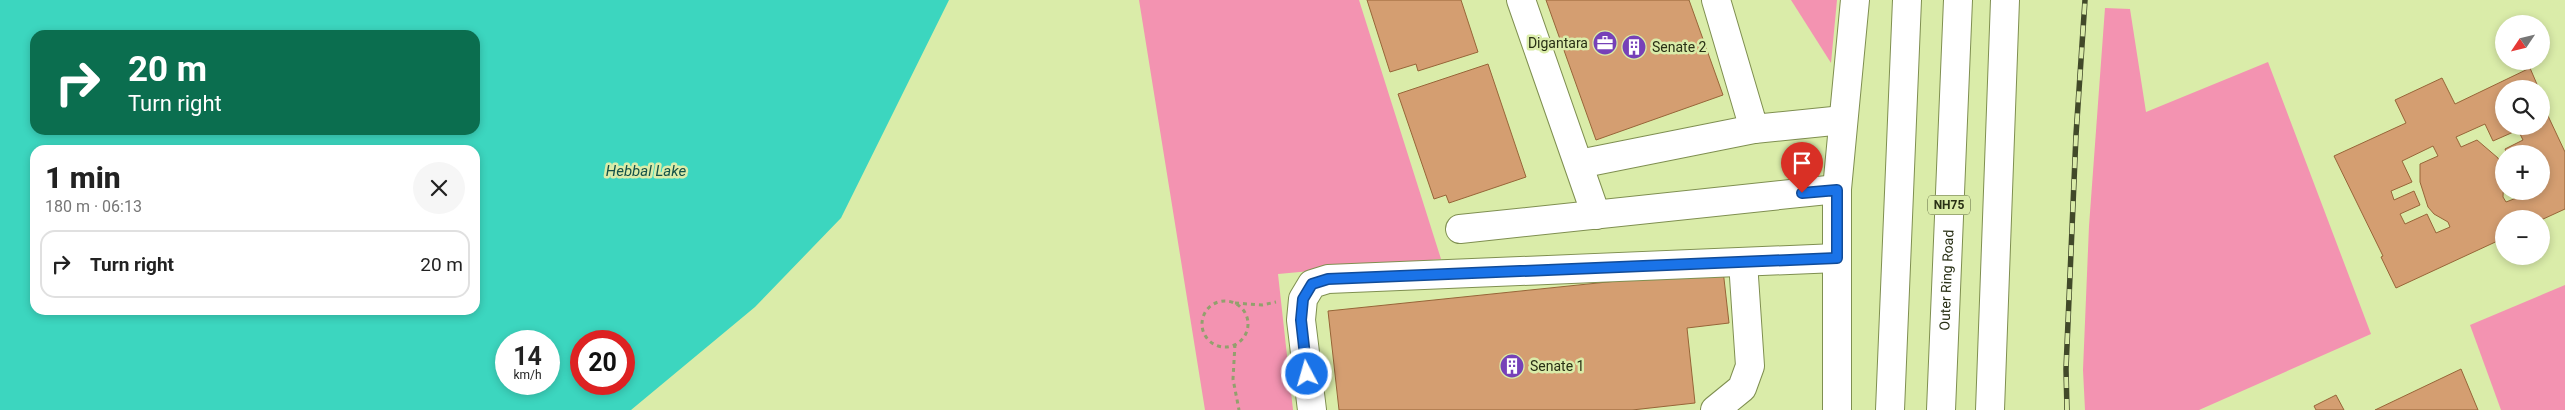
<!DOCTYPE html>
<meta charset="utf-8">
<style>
body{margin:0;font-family:Roboto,sans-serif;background:#f6f6f6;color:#222;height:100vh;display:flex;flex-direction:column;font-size:19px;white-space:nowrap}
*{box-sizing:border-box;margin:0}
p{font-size:16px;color:#767676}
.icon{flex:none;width:28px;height:28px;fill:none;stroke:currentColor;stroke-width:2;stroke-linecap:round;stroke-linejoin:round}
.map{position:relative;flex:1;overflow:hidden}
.drawer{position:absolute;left:30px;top:145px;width:450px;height:170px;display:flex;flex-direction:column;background:#fff;border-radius:15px;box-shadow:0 2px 8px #0003}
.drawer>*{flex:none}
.banner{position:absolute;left:30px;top:30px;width:450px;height:105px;border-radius:15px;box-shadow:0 2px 8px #0003;background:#0b6e4f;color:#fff;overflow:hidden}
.needle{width:32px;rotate:235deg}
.controls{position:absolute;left:2495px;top:15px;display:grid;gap:10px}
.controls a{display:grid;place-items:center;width:55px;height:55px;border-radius:50%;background:#fff;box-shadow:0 2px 8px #0003;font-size:25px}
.speed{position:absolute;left:495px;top:330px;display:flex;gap:10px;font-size:25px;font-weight:700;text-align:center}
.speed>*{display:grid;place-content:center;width:65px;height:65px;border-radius:50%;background:#fff;box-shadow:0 2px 8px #0003;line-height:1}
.speed small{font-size:12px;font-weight:400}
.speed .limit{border:8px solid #d22;background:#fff;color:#111}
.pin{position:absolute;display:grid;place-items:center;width:42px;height:42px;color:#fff;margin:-51px -21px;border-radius:50% 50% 50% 0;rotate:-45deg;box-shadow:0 0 5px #0007}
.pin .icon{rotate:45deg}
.me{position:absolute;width:55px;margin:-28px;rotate:354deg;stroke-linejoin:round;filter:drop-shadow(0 0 4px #0008)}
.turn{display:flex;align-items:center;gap:18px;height:105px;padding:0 15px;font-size:22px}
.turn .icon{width:65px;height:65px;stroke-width:2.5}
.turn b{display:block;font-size:35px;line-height:42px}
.round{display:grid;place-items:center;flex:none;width:52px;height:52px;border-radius:26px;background:#f6f6f6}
.headline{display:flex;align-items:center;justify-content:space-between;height:85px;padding:0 15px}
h1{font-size:30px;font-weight:800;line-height:38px}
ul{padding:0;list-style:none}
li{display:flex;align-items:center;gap:15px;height:68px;margin:0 10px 8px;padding:0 5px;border:2px solid #e0e0e0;border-radius:15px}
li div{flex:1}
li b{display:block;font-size:19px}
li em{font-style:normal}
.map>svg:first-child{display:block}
</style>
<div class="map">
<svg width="2565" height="410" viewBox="0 0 2565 410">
<rect width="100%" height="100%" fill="#daeca9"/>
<g fill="#f393b1">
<path d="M 1139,0 L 1359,0 L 1441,259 L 1278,274 L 1293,410 L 1205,410 Z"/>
<path d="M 1791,0 L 1837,0 L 1831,63 Z"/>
<path d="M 2105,8 L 2130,9 L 2146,112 L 2268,62 L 2371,334 L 2199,410 L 2085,410 L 2083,370 L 2089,226 Z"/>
<path d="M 2565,285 L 2565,410 L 2501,410 L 2470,325 Z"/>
</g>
<path fill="#3cd6bf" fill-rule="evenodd" d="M 0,0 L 949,0 L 841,218 L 755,307 L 631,410 L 0,410 ZM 35,35 L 475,35 L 475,130 L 35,130 ZM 35,150 L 475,150 L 475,310 L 35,310 ZM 549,341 L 549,384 L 506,384 L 506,341 ZM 624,341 L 624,384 L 581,384 L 581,341 Z"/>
<g fill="#d49e71" stroke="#976538" fill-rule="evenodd">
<path d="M 1367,0 L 1461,0 L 1478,52 L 1418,71 L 1416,64 L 1390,72 Z"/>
<path d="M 1546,0 L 1689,0 L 1723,95 L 1596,140 Z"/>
<path d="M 1488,64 L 1526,177 L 1449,203 L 1446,195 L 1434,199 L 1398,94 Z"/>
<path d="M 2530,68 L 2539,89 L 2504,89 L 2504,126 L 2541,126 L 2541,101 L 2565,152 L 2565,209 L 2541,220 L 2504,219 L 2504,238 L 2396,288 L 2381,257 L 2383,256 L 2334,156 L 2406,123 L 2395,100 L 2442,78 L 2455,104 ZM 2485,124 L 2493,141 L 2518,130 L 2523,140 L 2505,149 L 2507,154 L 2541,154 L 2541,191 L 2516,191 L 2519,197 L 2506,202 L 2503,197 L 2504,174 L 2498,158 L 2477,140 L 2461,147 L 2456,137 ZM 2433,146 L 2438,156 L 2420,164 L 2420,182 L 2428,207 L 2434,214 L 2448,222 L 2450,227 L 2436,233 L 2427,214 L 2405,224 L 2400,214 L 2420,205 L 2414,191 L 2394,200 L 2391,191 L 2412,182 L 2402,161 Z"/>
<path d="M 1723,270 L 1729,323 L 1687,328 L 1695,403 L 1632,410 L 1339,410 L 1328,311 Z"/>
<path d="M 2461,369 L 2478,410 L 2375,410 Z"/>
<path d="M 2336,395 L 2344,410 L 2316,410 L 2314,406 Z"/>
</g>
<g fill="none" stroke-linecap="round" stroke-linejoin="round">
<defs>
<g id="minor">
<path d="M 1521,0 L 1596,215"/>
<path d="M 1716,0 L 1754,129 L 1843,120"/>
<path d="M 1579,164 L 1754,129"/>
<path d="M 1460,229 L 1837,189"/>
<path d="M 1312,410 L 1301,320 L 1303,299 L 1312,284 L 1328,279 L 1837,258"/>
<path d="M 1715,410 L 1742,388 L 1750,366 L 1743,262"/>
<path d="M 1837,410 L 1837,189 L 1855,0"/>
<path d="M 1990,410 L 2005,0"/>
</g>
<g id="highway">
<path d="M 1890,410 L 1907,0"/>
<path id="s1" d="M 1941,410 L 1958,0"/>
</g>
</defs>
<use href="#minor" stroke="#7f8f50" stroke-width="30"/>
<use href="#highway" stroke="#7f8f50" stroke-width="30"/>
<g stroke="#92a06d" stroke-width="3" stroke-dasharray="4 4" stroke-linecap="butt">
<circle cx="1225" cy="324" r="23"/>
<path d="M 1235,303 L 1262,305 L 1276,302"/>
<path d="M 1235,344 L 1233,379 L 1239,410"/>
</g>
<use href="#minor" stroke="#fff" stroke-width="28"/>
<use href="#highway" stroke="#fff" stroke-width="28"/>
<defs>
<path id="rail" d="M 2067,410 L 2066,369 L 2076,135 L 2085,0"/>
</defs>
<use href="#rail" stroke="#414929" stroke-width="5.5"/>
<use href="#rail" stroke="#daeca9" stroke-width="4" stroke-dasharray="11" stroke-linecap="butt"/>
</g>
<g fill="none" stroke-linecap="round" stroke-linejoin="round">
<defs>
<path id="route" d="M 1307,374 L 1301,320 L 1303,299 L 1312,284 L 1328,279 L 1837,258 L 1837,190 L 1802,193"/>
</defs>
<use href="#route" stroke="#114b97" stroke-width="12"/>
<use href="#route" stroke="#1a73e8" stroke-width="9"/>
</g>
<defs>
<symbol id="office-disc" viewBox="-11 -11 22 22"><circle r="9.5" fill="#7641b8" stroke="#daeca9"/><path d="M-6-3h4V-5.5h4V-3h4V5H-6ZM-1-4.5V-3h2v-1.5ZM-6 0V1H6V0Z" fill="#fff"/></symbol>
<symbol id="building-disc" viewBox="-11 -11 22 22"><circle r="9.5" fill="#7641b8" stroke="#daeca9"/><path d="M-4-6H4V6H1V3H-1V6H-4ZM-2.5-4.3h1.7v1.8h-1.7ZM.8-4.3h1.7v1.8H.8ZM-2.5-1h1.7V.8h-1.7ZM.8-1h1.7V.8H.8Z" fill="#fff"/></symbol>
</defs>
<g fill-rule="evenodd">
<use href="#office-disc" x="1591" y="29" width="28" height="28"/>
<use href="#building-disc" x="1620" y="33" width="28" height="28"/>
<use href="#building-disc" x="1498" y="352" width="28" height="28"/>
</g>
<g text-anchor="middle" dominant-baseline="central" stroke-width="5" stroke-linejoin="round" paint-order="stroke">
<rect fill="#daeca9" stroke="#5e6841" stroke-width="1" x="1928" y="195.5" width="42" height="19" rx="4"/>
<g font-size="12" font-weight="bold" fill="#293015">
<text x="1949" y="205">NH75</text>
</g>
<g font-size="14" fill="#293015" stroke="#daeca9" text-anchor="start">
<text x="1588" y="43" text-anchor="end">Digantara</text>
<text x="1652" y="47">Senate 2</text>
<text x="1530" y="366">Senate 1</text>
</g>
<g font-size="14" fill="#293015" stroke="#daeca9">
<text stroke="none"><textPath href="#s1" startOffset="130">Outer Ring Road</textPath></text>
</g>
<g font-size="15" font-style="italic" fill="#145249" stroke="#daeca9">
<text x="646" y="171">Hebbal Lake</text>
</g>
</g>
</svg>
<div class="controls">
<a><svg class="needle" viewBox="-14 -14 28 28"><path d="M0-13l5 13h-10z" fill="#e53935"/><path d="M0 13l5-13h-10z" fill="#767676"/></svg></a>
<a><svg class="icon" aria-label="search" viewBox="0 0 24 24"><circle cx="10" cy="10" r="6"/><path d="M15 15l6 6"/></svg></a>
<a>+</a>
<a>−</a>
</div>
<div class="speed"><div>14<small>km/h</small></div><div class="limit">20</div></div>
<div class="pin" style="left:1802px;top:193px;background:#d93025"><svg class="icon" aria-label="arrive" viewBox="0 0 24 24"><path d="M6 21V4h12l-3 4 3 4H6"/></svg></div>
<svg class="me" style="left:1307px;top:374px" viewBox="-20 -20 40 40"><circle r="17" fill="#1a73e8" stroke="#fff" stroke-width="3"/><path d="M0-11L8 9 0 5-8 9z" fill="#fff"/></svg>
<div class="banner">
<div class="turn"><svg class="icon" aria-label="right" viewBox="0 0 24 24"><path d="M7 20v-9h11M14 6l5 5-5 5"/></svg><div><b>20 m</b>Turn right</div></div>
</div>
<section class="drawer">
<div class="headline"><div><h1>1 min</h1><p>180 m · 06:13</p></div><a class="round"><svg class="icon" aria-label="close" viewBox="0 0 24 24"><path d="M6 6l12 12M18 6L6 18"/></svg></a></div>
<ul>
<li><svg class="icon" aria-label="right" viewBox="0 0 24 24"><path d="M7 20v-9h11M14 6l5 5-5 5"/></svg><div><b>Turn right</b></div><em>20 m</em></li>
</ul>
</section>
</div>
